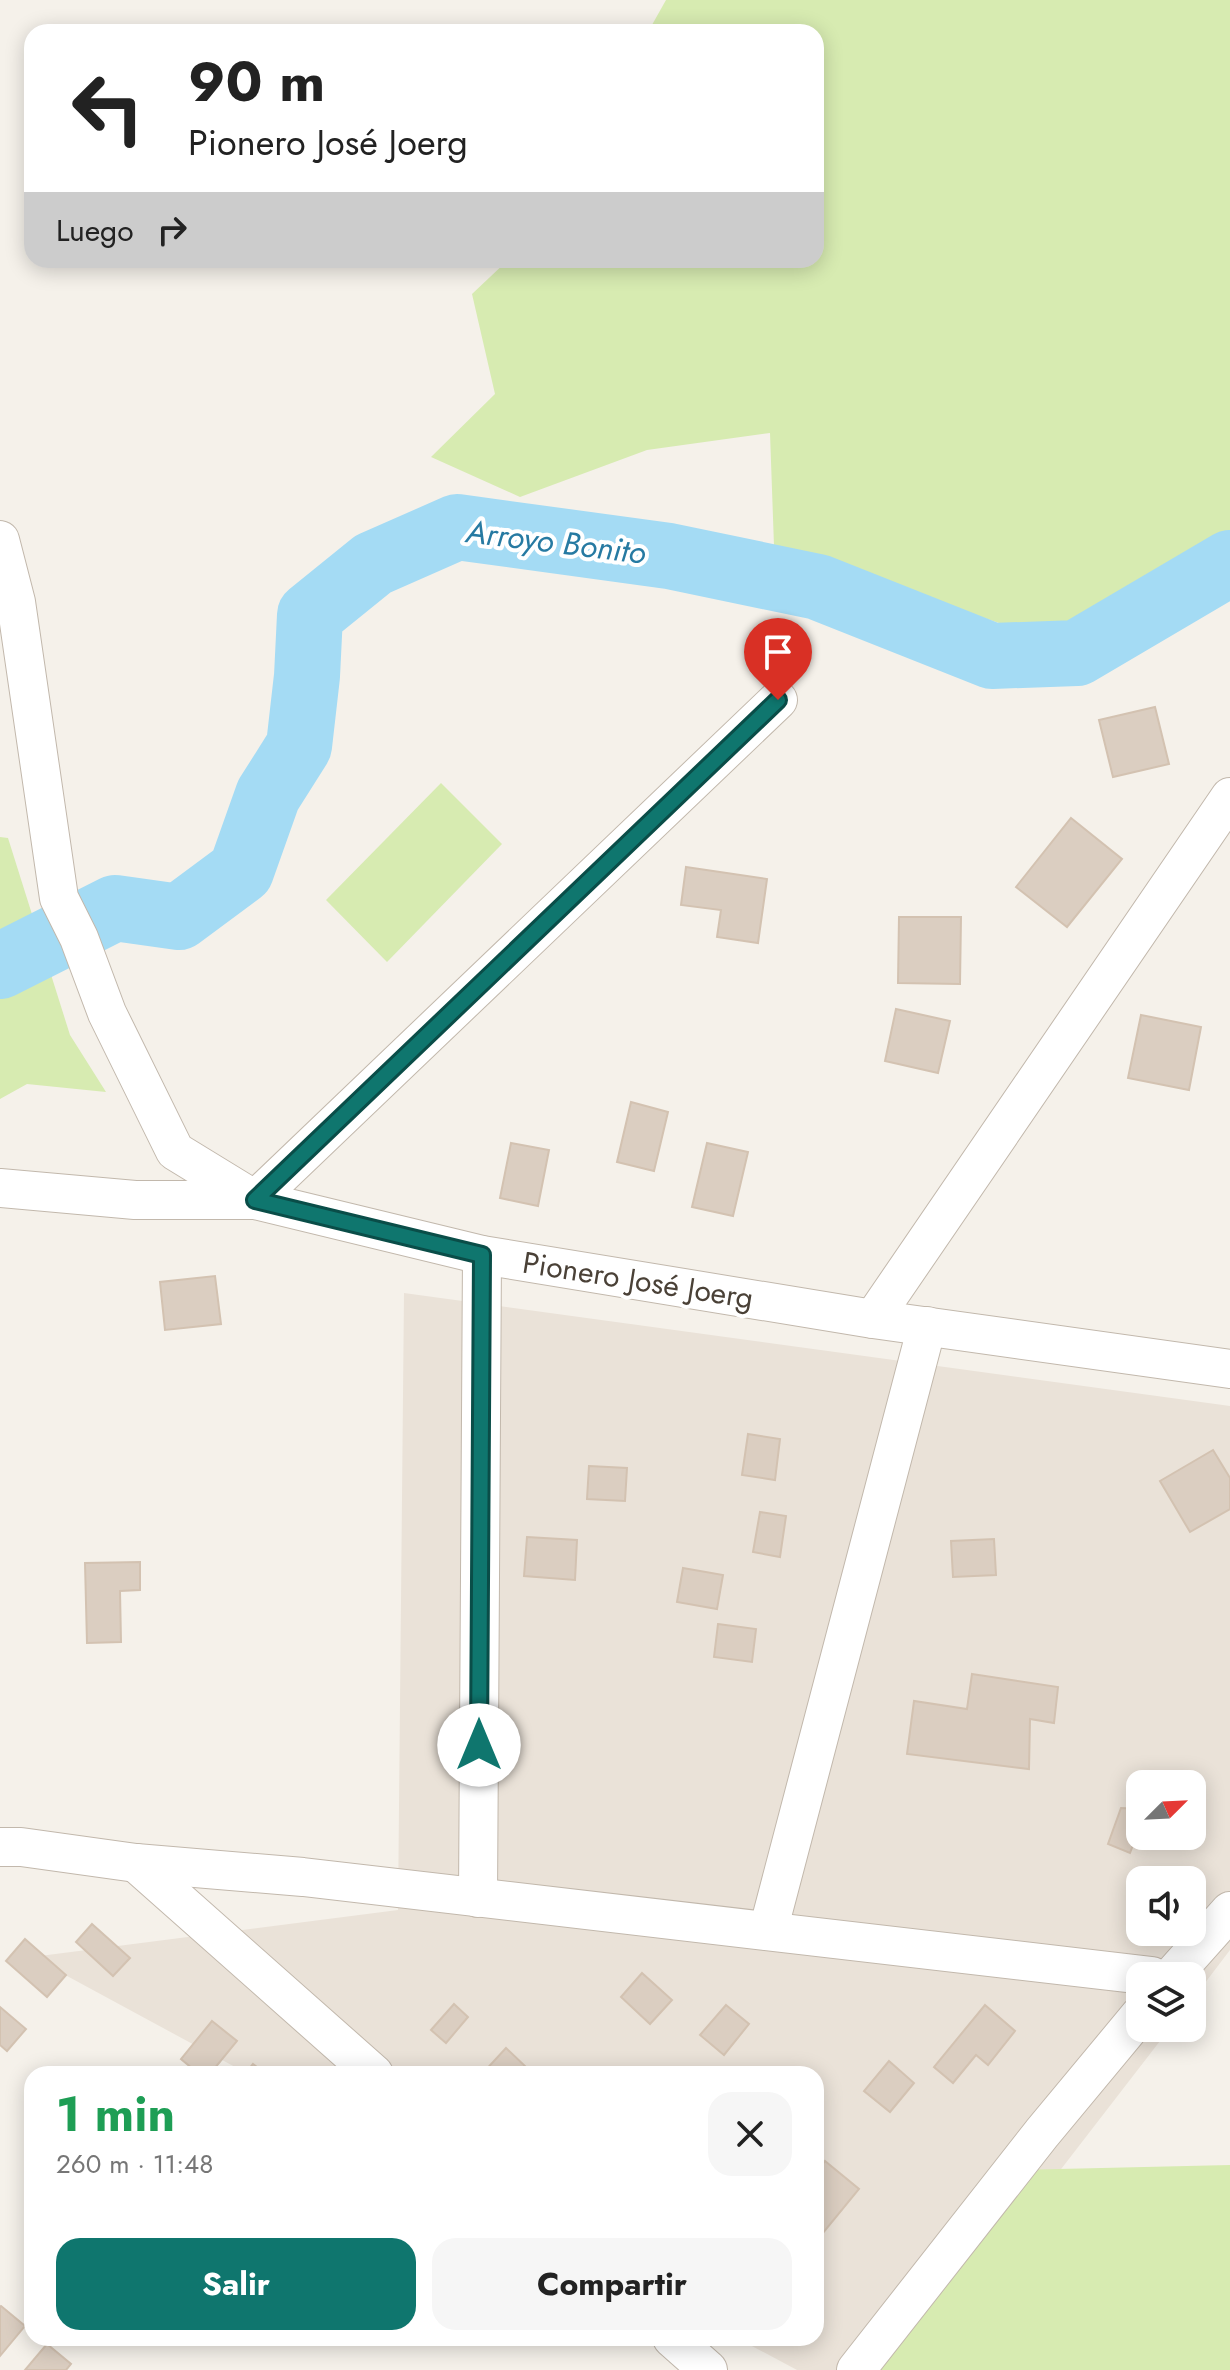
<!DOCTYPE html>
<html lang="es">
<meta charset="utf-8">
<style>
body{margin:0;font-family:Jost,sans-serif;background:#f6f6f6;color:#222;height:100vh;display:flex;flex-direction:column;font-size:30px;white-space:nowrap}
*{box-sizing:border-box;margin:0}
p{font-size:26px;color:#767676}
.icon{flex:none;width:44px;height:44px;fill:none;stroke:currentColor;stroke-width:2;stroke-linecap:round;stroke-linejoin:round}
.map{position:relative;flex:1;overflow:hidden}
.sheet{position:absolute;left:24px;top:2066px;width:800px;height:280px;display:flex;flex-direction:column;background:#fff;border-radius:24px;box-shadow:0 4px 20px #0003}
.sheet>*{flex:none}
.hud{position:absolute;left:24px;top:24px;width:800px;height:244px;border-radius:24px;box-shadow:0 4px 20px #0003;background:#fff;color:#222;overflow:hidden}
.needle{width:52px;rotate:66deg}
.buttons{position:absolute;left:1126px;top:1770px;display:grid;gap:16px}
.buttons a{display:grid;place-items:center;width:80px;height:80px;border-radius:16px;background:#fff;box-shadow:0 4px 20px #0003;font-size:40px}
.pin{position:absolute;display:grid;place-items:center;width:68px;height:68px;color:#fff;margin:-82px -34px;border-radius:50% 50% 50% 0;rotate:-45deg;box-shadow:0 0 8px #0007}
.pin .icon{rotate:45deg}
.me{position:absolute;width:88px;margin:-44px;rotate:0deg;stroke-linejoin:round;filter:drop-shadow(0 0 6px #0008)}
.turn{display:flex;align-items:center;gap:28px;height:168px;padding:0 32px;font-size:36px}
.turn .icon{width:104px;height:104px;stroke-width:2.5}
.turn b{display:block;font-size:56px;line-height:68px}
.then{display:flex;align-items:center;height:76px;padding:0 32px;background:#0003;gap:16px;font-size:30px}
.round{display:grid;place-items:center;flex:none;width:84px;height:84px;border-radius:24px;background:#f6f6f6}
.headline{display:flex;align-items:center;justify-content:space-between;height:136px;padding:0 32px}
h1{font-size:48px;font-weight:700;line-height:60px;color:#1e9e55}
.action{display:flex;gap:16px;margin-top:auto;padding:16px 32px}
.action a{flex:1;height:92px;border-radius:24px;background:#0f766e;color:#fff;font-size:32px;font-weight:700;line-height:92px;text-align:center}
.action a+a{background:#f6f6f6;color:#222}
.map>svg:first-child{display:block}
</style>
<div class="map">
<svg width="1230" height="2370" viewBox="0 0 1230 2370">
<rect width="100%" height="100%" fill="#f5f1ea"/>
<path fill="#eae2d8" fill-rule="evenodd" d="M 404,1293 L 1230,1406 L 1230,1950 L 1192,2000 L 1192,1976 L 1140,1976 L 1140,2028 L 1170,2028 L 906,2370 L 797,2370 L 737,2338 L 816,2338 L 816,2074 L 248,2074 L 32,1957 L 398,1910 ZM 1140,1784 L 1192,1784 L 1192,1836 L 1140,1836 ZM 1140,1880 L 1192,1880 L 1192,1932 L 1140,1932 Z"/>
<g fill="#d7ebb1">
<path d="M 666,0 L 1230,0 L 1230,546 L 1166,592 L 1043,638 L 774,546 L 770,433 L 647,450 L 520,497 L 431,457 L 495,394 L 472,294 L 508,260 L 816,260 L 816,32 L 648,32 Z"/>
<path d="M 441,783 L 502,844 L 387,962 L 326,900 Z"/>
<path d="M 0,837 L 8,838 L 70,1035 L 106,1092 L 27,1084 L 0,1099 Z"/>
<path d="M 1230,2165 L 1230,2370 L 852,2370 L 1013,2170 Z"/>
</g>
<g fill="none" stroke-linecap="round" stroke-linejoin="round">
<path stroke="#a4dbf4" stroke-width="66" d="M 0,966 L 115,908 L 179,917 L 241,871 L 268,795 L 299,746 L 307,676 L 310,615 L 373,564 L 457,527 L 669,556 L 818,587 L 992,656 L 1077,653 L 1230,563"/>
</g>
<g fill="#dbcec1" stroke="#d3c2b1" stroke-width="2">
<path d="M 1155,707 L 1169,764 L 1113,777 L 1099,720 Z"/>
<path d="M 1071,818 L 1122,859 L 1067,927 L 1016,887 Z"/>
<path d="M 686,867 L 767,879 L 758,943 L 717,937 L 721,910 L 681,905 Z"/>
<path d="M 899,917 L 961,917 L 960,984 L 898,983 Z"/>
<path d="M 896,1009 L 950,1021 L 938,1073 L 885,1061 Z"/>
<path d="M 1141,1015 L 1201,1027 L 1189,1090 L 1128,1078 Z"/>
<path d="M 631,1102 L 668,1112 L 654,1171 L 617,1162 Z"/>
<path d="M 511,1143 L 549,1150 L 538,1206 L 500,1198 Z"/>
<path d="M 707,1143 L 748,1152 L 733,1216 L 692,1207 Z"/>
<path d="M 215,1276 L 221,1324 L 165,1330 L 160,1282 Z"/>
<path d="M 748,1434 L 780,1439 L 775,1480 L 742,1475 Z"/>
<path d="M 1213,1450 L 1230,1478 L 1230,1509 L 1190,1532 L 1160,1481 Z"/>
<path d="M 589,1466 L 627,1468 L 625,1501 L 587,1499 Z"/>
<path d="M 760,1512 L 786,1516 L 780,1557 L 753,1552 Z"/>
<path d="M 527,1537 L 577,1540 L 575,1580 L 524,1576 Z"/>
<path d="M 994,1539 L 996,1575 L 953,1577 L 951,1541 Z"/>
<path d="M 140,1562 L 140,1590 L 120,1591 L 121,1642 L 87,1643 L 85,1563 Z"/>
<path d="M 683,1568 L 723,1575 L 717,1609 L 677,1602 Z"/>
<path d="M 718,1624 L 756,1629 L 752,1662 L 714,1657 Z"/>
<path d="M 972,1674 L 1058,1687 L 1054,1723 L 1030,1719 L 1029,1769 L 907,1754 L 914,1701 L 967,1709 Z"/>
<path d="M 1121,1808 L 1140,1809 L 1140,1826 L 1130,1853 L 1108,1844 Z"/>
<path d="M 92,1924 L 130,1958 L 113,1976 L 76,1942 Z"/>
<path d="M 25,1939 L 66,1975 L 47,1997 L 6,1961 Z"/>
<path d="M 642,1973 L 672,2000 L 650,2024 L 621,1997 Z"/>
<path d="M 454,2004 L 468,2017 L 446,2043 L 431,2030 Z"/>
<path d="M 726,2005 L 749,2024 L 724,2055 L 700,2035 Z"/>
<path d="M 985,2005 L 1015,2031 L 988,2065 L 976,2055 L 953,2083 L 934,2067 Z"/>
<path d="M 0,2007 L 26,2029 L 7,2051 L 0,2045 Z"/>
<path d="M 212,2021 L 237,2041 L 210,2074 L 199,2074 L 181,2059 Z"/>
<path d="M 506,2048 L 526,2067 L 520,2074 L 482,2074 Z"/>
<path d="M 889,2061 L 914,2083 L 890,2112 L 864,2091 Z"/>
<path d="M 253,2064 L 266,2074 L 245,2074 Z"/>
<path d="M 825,2161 L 859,2189 L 823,2233 L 816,2228 L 816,2172 Z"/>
<path d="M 1,2306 L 25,2326 L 0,2356 L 0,2307 Z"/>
<path d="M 47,2344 L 71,2364 L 66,2370 L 25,2370 Z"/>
</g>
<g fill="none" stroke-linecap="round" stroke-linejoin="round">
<defs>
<g id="minor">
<path d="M 0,540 L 16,602 L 59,898 L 79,938 L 107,1013 L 175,1151 L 255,1200 L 778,700"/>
<path d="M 0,1188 L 135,1200 L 255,1200 L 482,1255 L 873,1319 L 1230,1369"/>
<path d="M 873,1319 L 1230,797"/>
<path d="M 0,1847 L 21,1847 L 136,1863 L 303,1877 L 1152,1976"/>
<path d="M 136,1863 L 374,2074"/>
<path d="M 478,1898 L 482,1255"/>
<path d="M 768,1931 L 927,1326"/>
<path d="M 1172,1976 L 1230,1911"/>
<path d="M 672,2338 L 708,2370"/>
<path d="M 856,2370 L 1042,2133 L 1140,2015"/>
</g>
</defs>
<use href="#minor" stroke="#c2b8ac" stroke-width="40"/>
<use href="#minor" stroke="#fff" stroke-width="38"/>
</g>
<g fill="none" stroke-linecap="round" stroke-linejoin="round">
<defs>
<path id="route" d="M 479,1745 L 482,1255 L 255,1200 L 778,700"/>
</defs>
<use href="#route" stroke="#0a4d48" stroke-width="20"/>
<use href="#route" stroke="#0f766e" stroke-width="14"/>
</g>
<g text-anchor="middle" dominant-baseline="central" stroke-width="8" stroke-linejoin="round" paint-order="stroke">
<g font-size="30" fill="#4a4137" stroke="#fff">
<text transform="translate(638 1280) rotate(9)">Pionero José Joerg</text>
</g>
<g font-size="32" font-style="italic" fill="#267aa2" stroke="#fff">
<text transform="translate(556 542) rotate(7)">Arroyo Bonito</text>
</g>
</g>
</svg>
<div class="buttons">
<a><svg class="needle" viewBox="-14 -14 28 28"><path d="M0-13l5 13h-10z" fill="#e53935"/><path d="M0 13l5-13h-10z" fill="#767676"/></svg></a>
<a><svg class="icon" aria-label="sound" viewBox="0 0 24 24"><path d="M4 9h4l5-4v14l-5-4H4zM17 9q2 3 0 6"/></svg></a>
<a><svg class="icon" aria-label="layers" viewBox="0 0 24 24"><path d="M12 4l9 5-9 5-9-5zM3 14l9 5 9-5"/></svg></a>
</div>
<div class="pin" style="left:778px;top:700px;background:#d93025"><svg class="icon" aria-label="arrive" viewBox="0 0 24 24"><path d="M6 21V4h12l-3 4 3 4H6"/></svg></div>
<svg class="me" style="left:479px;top:1745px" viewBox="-20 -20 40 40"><circle r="19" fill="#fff"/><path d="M0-13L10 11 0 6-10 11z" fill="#0f766e"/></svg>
<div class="hud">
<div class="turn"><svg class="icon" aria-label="left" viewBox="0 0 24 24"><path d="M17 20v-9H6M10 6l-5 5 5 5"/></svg><div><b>90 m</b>Pionero José Joerg</div></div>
<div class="then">Luego<svg class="icon" aria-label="right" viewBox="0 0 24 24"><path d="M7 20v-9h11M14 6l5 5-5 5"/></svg></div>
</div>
<section class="sheet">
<div class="headline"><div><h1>1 min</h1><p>260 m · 11:48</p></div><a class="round"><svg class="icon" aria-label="close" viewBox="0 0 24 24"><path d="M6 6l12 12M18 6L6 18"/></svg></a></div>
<div class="action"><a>Salir</a><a>Compartir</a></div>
</section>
</div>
